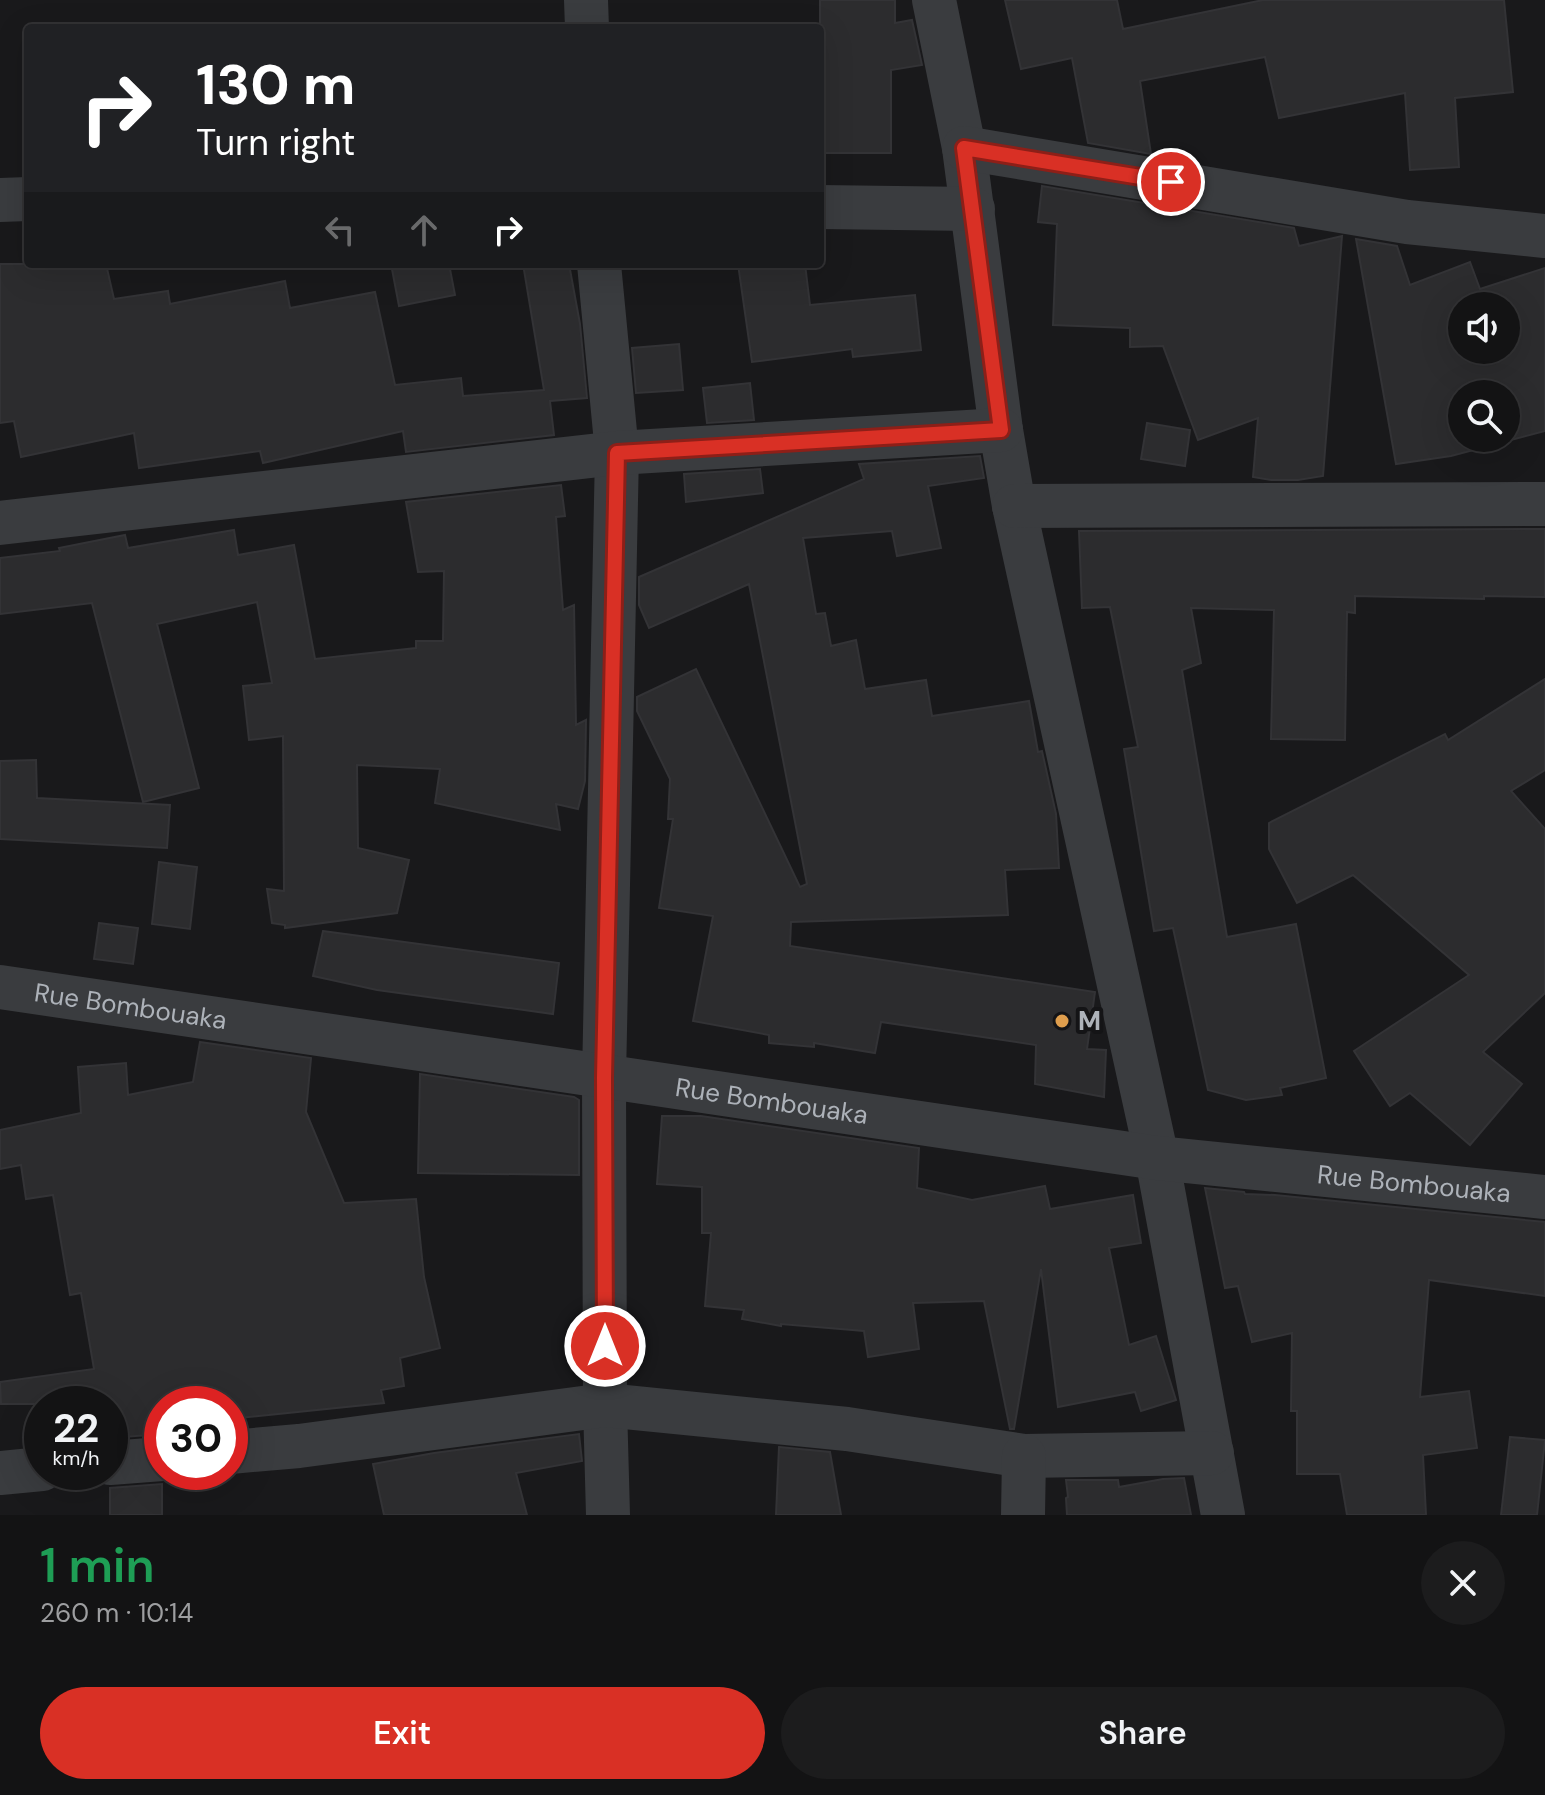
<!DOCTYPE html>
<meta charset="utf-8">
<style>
body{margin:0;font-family:"DM Sans",sans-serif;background:#1c1c1d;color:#f1f3f6;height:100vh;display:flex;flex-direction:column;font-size:30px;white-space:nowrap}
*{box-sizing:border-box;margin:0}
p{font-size:26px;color:#9d9ea0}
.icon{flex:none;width:44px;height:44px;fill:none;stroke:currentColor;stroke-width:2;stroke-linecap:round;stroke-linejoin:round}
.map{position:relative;height:1515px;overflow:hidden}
.details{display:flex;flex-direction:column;background:#131314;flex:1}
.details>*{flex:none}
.banner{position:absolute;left:24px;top:24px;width:800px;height:244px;border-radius:8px;box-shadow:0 8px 32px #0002,0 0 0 2px #323234;background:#202124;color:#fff;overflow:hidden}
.tools{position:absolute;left:1448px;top:292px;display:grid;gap:16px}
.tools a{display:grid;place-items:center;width:72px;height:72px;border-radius:50%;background:#131314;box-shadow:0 8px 32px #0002,0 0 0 2px #323234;font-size:40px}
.speed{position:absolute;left:24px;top:1386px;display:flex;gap:16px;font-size:40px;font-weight:700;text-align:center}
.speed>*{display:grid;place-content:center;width:104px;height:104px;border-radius:50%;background:#131314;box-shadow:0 8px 32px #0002,0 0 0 2px #323234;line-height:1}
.speed small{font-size:20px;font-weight:400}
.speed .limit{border:12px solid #d22;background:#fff;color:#111}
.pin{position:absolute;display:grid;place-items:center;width:68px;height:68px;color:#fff;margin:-34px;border:4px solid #fff;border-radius:50%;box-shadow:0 2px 8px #0007}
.me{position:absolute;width:88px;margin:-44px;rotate:0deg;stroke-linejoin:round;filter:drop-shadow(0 0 6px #0008)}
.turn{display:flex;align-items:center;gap:28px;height:168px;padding:0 40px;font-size:36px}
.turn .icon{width:104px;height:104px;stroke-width:2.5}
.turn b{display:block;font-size:56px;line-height:68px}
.lanes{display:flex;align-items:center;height:76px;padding:0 40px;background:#0003;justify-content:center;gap:40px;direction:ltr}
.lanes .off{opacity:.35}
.round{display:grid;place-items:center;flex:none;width:84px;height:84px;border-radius:42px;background:#1c1c1d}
.summary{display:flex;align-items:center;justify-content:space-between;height:136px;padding:0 40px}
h1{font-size:48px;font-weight:600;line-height:60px;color:#1e9e55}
.cta{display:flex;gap:16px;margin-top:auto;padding:16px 40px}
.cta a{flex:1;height:92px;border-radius:48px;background:#d93025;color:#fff;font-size:32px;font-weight:600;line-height:92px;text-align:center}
.cta a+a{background:#1c1c1d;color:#f1f3f6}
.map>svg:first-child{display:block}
</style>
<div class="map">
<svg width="1545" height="1515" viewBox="0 0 1545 1515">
<rect width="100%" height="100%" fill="#19191b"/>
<g fill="#2c2c2e" stroke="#333336" stroke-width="2" fill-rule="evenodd">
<path d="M 820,0 L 895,0 L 895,23 L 912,20 L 922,65 L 891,70 L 891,153 L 820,153 Z"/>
<path d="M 1005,0 L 1117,0 L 1123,29 L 1263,0 L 1504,0 L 1513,92 L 1455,98 L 1459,167 L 1410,170 L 1405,93 L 1279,118 L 1265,57 L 1140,81 L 1151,154 L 1088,143 L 1072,58 L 1021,69 Z"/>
<path d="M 1042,186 L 1294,228 L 1299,246 L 1342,236 L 1323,476 L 1298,480 L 1271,480 L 1253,477 L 1258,418 L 1198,440 L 1163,346 L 1130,347 L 1130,328 L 1053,325 L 1057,224 L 1038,222 Z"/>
<path d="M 1356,239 L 1397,246 L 1410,285 L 1470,262 L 1480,289 L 1545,268 L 1545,431 L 1451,456 L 1396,464 ZM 1462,306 L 1506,306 L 1506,350 L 1462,350 ZM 1462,394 L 1506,394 L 1506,438 L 1462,438 Z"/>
<path d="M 0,264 L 106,264 L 114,299 L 168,291 L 170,304 L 285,281 L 290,308 L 375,292 L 395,385 L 461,378 L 463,396 L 544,390 L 523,264 L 569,264 L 580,324 L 587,398 L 550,401 L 554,435 L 406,452 L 403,431 L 263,463 L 260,451 L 139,468 L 134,433 L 21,457 L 14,421 L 0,423 Z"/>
<path d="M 391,264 L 449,264 L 455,295 L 399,306 Z"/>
<path d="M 738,264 L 805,264 L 810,305 L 915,295 L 921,350 L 853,357 L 852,349 L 752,362 Z"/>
<path d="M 679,344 L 683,390 L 636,393 L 632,348 Z"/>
<path d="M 750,383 L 754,420 L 707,423 L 703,388 Z"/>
<path d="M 1147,423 L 1190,430 L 1185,466 L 1141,459 Z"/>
<path d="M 980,456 L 984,478 L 928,486 L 941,548 L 897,556 L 892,531 L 803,538 L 816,614 L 825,613 L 831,646 L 856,640 L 865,689 L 926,680 L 932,716 L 1029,701 L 1038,752 L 1042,751 L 1056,814 L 1059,868 L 1005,870 L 1008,915 L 791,922 L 790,946 L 1095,992 L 1087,1049 L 1106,1050 L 1104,1097 L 1035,1084 L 1036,1045 L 881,1022 L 875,1053 L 814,1043 L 814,1047 L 769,1043 L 769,1035 L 693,1021 L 713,916 L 659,908 L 673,819 L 668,819 L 670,779 L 637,711 L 637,697 L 696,669 L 800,887 L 807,884 L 749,584 L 649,628 L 639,605 L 639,577 L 864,479 L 859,464 Z"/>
<path d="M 760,469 L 763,493 L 686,502 L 684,474 Z"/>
<path d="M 561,485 L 565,516 L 556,517 L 563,610 L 574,605 L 576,725 L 586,720 L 585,781 L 578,809 L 556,804 L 560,830 L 435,803 L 440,769 L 357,765 L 358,848 L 409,860 L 397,913 L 285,928 L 285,925 L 272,923 L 267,889 L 284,891 L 283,736 L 249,740 L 243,686 L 272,683 L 257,602 L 157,624 L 199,788 L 143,802 L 92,603 L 0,614 L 0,558 L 60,551 L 59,548 L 125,535 L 128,548 L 234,530 L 238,555 L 294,545 L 315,659 L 416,648 L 416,641 L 443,641 L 444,571 L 418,572 L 406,502 Z"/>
<path d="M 1545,529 L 1545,597 L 1484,596 L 1484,599 L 1355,596 L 1355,613 L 1347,612 L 1345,740 L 1271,739 L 1274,610 L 1191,608 L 1201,663 L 1182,670 L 1227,937 L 1296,924 L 1326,1078 L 1280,1088 L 1282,1095 L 1246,1100 L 1208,1090 L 1173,928 L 1154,931 L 1124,749 L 1138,747 L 1110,607 L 1082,608 L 1079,531 Z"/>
<path d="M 1545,679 L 1545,770 L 1511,791 L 1545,829 L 1545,993 L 1483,1052 L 1522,1084 L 1470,1145 L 1410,1093 L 1390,1106 L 1354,1051 L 1469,975 L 1353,875 L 1297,903 L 1269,849 L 1269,823 L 1445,734 L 1448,740 Z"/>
<path d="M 36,760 L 37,798 L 170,805 L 167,848 L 0,839 L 0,761 Z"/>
<path d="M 159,862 L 197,867 L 190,929 L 152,924 Z"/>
<path d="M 99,923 L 138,928 L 133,964 L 94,959 Z"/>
<path d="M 323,931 L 559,963 L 553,1014 L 377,990 L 313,976 Z"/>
<path d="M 200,1042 L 311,1058 L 306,1112 L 344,1203 L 416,1199 L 424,1277 L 440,1348 L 400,1358 L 404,1386 L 381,1390 L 384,1403 L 230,1419 L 230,1404 L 162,1404 L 162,1434 L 110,1438 L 110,1404 L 1,1404 L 0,1382 L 94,1369 L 81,1293 L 70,1295 L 53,1195 L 26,1199 L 21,1165 L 0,1169 L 0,1130 L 81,1113 L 78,1067 L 126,1063 L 128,1095 L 193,1082 Z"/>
<path d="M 420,1074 L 574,1097 L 579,1100 L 579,1175 L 418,1173 Z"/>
<path d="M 662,1116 L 701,1116 L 919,1148 L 917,1188 L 972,1200 L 1045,1186 L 1050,1209 L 1133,1195 L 1141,1243 L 1109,1248 L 1129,1345 L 1156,1336 L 1176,1400 L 1141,1411 L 1135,1392 L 1058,1407 L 1041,1269 L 1014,1429 L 1010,1429 L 984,1301 L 913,1303 L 919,1349 L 868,1357 L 864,1331 L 781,1324 L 781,1326 L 742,1319 L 744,1310 L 705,1306 L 711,1233 L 702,1233 L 702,1187 L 657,1184 Z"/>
<path d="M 1205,1188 L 1244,1192 L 1245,1194 L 1275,1195 L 1545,1222 L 1545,1296 L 1429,1280 L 1420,1397 L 1469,1391 L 1477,1448 L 1423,1455 L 1426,1515 L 1347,1515 L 1340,1474 L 1297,1474 L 1297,1411 L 1291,1411 L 1292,1333 L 1252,1342 L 1238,1286 L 1225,1288 Z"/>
<path d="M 579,1434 L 582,1461 L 516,1473 L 527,1515 L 384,1515 L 373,1464 L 434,1453 Z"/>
<path d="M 1510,1437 L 1545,1440 L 1537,1515 L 1501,1515 Z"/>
<path d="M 779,1447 L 830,1452 L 841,1515 L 776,1515 Z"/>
<path d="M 1184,1478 L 1191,1515 L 1067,1515 L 1066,1498 L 1068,1497 L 1066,1480 L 1118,1480 L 1119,1487 L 1163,1479 Z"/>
<path d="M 162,1484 L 162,1515 L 110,1515 L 110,1488 Z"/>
</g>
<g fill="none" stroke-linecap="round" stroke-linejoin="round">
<g stroke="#3a3c3f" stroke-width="44">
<path d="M 586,0 L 587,28"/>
<path d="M 934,0 L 964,148 L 1001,430 L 1014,506 L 1157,1158 L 1223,1515"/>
<path d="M 964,148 L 1407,222 L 1545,236"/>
<path d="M 0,200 L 28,199"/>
<path d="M 820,207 L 973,209"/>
<path d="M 599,264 L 617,453 L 604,1078 L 605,1405 L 608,1515"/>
<path d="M 1014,506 L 1545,504"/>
<path d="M 0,523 L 617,453 L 1001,430"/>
<path id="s1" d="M 0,987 L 1157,1158 L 1545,1197"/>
<path d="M 230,1452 L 299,1446 L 605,1405 L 847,1429 L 1024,1456 L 1212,1453"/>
<path d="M 110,1463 L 162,1459"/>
<path d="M 0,1473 L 42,1469"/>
<path d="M 1023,1515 L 1024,1456"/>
</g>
</g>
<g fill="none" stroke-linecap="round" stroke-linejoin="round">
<defs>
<path id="route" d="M 605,1346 L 604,1078 L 617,453 L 1001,430 L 964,148 L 1171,182"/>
</defs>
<use href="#route" stroke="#8d1f18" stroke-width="20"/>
<use href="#route" stroke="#d93025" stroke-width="14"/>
</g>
<circle fill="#df9e4d" stroke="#141416" stroke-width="3" cx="1062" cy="1021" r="8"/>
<g text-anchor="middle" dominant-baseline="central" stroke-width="8" stroke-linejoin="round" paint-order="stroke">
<g font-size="26" fill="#adb2b9" stroke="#141416">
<text stroke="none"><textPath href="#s1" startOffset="132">Rue Bombouaka</textPath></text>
<text stroke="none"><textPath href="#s1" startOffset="780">Rue Bombouaka</textPath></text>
<text stroke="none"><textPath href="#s1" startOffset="1428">Rue Bombouaka</textPath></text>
</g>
<g font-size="26" font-weight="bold" fill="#adb2b9" stroke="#141416" text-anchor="start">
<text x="1078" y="1021">M</text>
</g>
</g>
</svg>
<div class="tools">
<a><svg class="icon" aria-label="sound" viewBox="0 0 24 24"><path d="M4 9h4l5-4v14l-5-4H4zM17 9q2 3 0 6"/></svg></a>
<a><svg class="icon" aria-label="search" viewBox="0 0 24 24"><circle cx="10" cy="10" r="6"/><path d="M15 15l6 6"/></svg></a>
</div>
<div class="speed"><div>22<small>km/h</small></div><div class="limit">30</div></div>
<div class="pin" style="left:1171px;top:182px;background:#d93025"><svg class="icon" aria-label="arrive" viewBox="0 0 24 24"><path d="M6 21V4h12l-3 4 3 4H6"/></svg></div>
<svg class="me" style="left:605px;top:1346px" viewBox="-20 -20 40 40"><circle r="17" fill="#d93025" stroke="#fff" stroke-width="3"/><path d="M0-11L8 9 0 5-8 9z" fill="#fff"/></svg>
<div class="banner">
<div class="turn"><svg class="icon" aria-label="right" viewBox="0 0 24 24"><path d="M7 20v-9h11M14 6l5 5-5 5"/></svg><div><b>130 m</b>Turn right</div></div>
<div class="lanes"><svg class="icon off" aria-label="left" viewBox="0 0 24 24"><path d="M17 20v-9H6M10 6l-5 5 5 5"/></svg><svg class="icon off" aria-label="ahead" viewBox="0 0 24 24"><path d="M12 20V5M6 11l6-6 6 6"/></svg><svg class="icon" aria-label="right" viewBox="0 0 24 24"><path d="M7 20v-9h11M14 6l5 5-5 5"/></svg></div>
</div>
</div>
<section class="details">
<div class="summary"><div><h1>1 min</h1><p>260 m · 10:14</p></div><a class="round"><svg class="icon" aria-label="close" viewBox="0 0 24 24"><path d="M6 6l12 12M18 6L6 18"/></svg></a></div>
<div class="cta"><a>Exit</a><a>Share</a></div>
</section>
